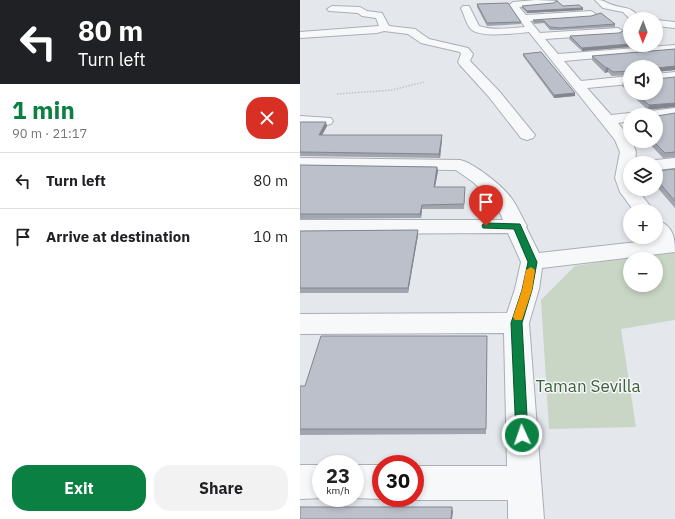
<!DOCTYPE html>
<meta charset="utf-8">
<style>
body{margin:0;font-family:"IBM Plex Sans",sans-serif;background:#f2f2f2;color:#202124;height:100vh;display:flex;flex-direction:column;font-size:15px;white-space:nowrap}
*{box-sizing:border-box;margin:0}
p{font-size:13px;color:#757577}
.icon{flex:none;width:22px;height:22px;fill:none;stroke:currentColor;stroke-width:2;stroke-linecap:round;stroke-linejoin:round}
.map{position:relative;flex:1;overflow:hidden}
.side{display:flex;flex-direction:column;background:#fff;width:300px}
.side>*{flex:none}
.top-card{background:#202124;color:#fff;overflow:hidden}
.needle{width:26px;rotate:181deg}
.buttons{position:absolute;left:323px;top:12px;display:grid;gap:8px}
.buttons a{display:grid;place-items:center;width:40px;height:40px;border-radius:50%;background:#fff;box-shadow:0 2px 6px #0003;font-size:20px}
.speed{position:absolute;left:12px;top:455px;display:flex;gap:8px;font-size:20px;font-weight:700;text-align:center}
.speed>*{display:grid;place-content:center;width:52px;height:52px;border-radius:50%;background:#fff;box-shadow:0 2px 6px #0003;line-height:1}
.speed small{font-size:10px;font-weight:400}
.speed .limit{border:6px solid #d22;background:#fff;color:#111}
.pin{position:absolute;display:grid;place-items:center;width:34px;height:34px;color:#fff;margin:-41px -17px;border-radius:50% 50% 50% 0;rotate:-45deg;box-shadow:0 0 4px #0007}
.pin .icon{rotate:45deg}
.me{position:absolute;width:44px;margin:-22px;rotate:357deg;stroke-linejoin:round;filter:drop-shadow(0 0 3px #0008)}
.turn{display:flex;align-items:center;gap:14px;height:84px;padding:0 12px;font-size:18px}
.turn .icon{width:52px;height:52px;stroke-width:2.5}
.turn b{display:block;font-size:28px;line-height:34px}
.round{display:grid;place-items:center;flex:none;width:42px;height:42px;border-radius:16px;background:#f2f2f2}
.overview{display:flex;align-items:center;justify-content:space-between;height:68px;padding:0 12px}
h1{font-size:24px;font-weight:700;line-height:30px;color:#0b8043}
.action{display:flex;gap:8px;margin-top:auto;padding:8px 12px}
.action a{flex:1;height:46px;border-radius:16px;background:#0b8043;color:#fff;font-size:16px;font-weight:700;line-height:46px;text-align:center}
.action a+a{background:#f2f2f2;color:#202124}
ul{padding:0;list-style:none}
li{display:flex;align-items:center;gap:12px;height:56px;padding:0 12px;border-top:1px solid #e0e0e0}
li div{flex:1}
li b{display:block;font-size:15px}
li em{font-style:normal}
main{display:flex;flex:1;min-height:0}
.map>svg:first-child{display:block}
</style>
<main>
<section class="side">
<div class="top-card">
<div class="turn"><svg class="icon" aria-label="left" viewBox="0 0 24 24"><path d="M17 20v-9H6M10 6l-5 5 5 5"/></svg><div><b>80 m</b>Turn left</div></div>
</div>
<div class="overview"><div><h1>1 min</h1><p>90 m · 21:17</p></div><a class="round" style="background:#d93025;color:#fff"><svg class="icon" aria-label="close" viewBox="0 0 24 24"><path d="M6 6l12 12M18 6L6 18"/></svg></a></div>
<ul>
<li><svg class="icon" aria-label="left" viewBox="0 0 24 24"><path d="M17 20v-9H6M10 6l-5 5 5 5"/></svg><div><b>Turn left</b></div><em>80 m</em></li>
<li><svg class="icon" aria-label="arrive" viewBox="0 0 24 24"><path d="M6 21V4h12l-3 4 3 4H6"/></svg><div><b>Arrive at destination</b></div><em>10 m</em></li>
</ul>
<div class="action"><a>Exit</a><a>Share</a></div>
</section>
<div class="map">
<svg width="375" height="519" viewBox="0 0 375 519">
<rect width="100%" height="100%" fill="#e4e7ec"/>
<path fill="#c9d6c5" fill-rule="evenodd" d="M 375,250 L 375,320 L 321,329 L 336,427 L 249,429 L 241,300 L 275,266 ZM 330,259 L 356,259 L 356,285 L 330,285 Z"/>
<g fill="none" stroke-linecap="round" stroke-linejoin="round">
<defs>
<g id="minor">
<path d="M 236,0 L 257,1 L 253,4 L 219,7 L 226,15 L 291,11 L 296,14 L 291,17 L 230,21 L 240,33 L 318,28 L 323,31 L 318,34 L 245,39 L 258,54 L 375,45 L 375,51 L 264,61 L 281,81 L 330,76 L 330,84 L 287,88 L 311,115 L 330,113 L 336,115 L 330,115 L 330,121 L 318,123 L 330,138 L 330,141 L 332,141 L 336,152 L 335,163 L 330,163 L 330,189 L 337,189 L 354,211 L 334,211 L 320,192 L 315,178 L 320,152 L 315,140 L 229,32 C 217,33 178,39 170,28 C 166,23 164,14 161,8 L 163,6 L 169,6 L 179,26 C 193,31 211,28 225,27 L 209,5 L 213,2 Z"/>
<path d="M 295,0 C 305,0 302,1 310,4 C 324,10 329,4 341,19 L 330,19 L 323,12 L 303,8 Z"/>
<path d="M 32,6 L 60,7 L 67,11 L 82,13 L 89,26 L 115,29 L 129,39 L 168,48 L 173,54 L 170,61 L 199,91 L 235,135 L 233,138 L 227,140 L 221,138 L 189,97 L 160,65 L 158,62 L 161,54 L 160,52 L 121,43 L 108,34 L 84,31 L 77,33 L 0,38 L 0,32 L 79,26 L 76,18 L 62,16 L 58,13 L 29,11 L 27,9 Z"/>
<path d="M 356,20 L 375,22 L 375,28 L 356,26 Z"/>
<path d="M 375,72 L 375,80 L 356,82 L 356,74 Z"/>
<path d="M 375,108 L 375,116 L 356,119 L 356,115 L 342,115 L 344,112 Z"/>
<path d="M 0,116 L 31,118 L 33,121 L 31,124 L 26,125 L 0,124 Z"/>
<path d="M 0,158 L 160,160 C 174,163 204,187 212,199 C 218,207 222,218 227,226 L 226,227 L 239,253 L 355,240 L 353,237 L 356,237 L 356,220 C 373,225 375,237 375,252 L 242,268 L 239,289 L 229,323 L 244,519 L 208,519 L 208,500 L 115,500 L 111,498 L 115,498 L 115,466 L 207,466 L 204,333 L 0,334 L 0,314 L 207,313 L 215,289 L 221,262 L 208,233 L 0,234 L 0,220 L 203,220 L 196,203 L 173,182 L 156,170 L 0,168 Z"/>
<path d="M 375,158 L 375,168 L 356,170 L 356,163 L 349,163 L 356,160 Z"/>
<path d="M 0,465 L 21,465 L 21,498 L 23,498 L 0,499 Z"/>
<path d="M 55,465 L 81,465 L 81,498 L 83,498 L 81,499 L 53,498 L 55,498 Z"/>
</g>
</defs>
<use href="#minor" stroke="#a9aeb7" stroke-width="2"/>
<path stroke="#c2c5cb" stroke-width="1.5" stroke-dasharray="1.5 1.5" stroke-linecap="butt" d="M 37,94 L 92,90 L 124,82"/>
<use href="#minor" fill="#f7f8fa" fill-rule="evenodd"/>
</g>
<g fill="#a1a5ae">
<path d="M 177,4 L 221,22 L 221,24 L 187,26 L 177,7 Z"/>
<path d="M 222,6 L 263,6 L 283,10 L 227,13 L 222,8 Z"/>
<path d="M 233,20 L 315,24 L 315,27 L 260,30 L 250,30 L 244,23 L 234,24 L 233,22 Z"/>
<path d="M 270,36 L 343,46 L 282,51 L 269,39 Z"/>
<path d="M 375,49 L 375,70 L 356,72 L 330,67 L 330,75 L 312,76 L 308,72 L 305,73 L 292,60 L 292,56 Z"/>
<path d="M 223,54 L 275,93 L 275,96 L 254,98 L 223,56 Z"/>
<path d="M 330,81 L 330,93 L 356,93 L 348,110 L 322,86 L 323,82 Z"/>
<path d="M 375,113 L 375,157 L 363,158 L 347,141 L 356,141 L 357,121 L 356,120 L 357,116 Z"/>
<path d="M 0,122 L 27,126 L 22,135 L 142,135 L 142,139 L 140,158 L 0,156 Z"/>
<path d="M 0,165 L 137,167 L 138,171 L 135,187 L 165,192 L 164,209 L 122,209 L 121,218 L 0,219 Z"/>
<path d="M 375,168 L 375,208 L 356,186 L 356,171 L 375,169 Z"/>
<path d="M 118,230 L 118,235 L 108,293 L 0,293 L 0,231 Z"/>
<path d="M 187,336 L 186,434 L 0,435 L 0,386 L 5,386 Z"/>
</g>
<g fill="#83868d">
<path d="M 283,8 L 283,10 L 227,13 L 227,11 Z"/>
<path d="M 330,44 L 330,45 L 344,45 L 343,46 L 282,51 L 282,48 Z"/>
<path d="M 375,66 L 375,70 L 356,72 L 357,68 Z"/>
<path d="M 306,68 L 308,68 L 308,72 L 305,73 Z"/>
<path d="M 275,93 L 275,96 L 254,98 L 254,95 Z"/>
<path d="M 375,103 L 375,107 L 348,110 L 349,105 Z"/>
<path d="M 26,122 L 27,126 L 20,139 L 19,135 Z"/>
<path d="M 142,135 L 142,139 L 140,158 L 139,154 Z"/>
<path d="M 137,167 L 138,171 L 134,192 L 134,187 Z"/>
<path d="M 122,205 L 122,209 L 121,218 L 120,214 Z"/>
<path d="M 118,230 L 118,235 L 108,293 L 108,288 Z"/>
<path d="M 152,507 L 153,512 L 152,519 L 151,519 Z"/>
</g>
<g fill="#bbc0ca" stroke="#83868d">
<path d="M 257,1 L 263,6 L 279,5 L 283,8 L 227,11 L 222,6 L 253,3 Z"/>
<path d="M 208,3 L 221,22 L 187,23 L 177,4 Z"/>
<path d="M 301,13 L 315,24 L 260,28 L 250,27 L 244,21 L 234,21 L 233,20 L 291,16 Z"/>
<path d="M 325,30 L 330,33 L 330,44 L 282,48 L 270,36 L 319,33 Z"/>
<path d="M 375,49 L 375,66 L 357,68 L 356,75 L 356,67 L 330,67 L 330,71 L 313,72 L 308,68 L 306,68 L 292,56 Z"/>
<path d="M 241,52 L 275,93 L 254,95 L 223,54 Z"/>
<path d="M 375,77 L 375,103 L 349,105 L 335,93 L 356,93 L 356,78 L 357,79 Z"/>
<path d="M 330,81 L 330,88 L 323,82 Z"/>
<path d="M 375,113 L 375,152 L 365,153 L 353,141 L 356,141 L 356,121 L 362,121 L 357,116 Z"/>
<path d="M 0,122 L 26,122 L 19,135 L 142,135 L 139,154 L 0,152 Z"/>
<path d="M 0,165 L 137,167 L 134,187 L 165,187 L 164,204 L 122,205 L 120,214 L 0,214 Z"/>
<path d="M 375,169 L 375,201 L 356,179 L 356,171 Z"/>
<path d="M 118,230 L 108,288 L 0,288 L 0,231 Z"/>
<path d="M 21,336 L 187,336 L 186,429 L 0,429 L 0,386 L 5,386 Z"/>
<path d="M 0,507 L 152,507 L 151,519 L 0,519 Z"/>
</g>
<path fill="#0b8043" stroke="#07532c" d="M 186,223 L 220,224 L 237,262 L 232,290 L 222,323 L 228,435 L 227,439 L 222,441 L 217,439 L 216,435 L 211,323 L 222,290 L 228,262 L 214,229 L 183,228 L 182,226 L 183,224 Z"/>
<path fill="#f59e0b" d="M 231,267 L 235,270 L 232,290 L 222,320 L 215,320 L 213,317 L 222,290 L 226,270 Z"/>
<g text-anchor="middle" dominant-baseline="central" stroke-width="3" stroke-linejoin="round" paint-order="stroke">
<g font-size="17" fill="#3f6138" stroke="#f4f6f9">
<text x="288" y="386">Taman Sevilla</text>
</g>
</g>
</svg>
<div class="buttons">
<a><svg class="needle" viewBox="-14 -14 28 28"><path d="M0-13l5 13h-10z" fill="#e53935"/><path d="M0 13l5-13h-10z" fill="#757577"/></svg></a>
<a><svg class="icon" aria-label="sound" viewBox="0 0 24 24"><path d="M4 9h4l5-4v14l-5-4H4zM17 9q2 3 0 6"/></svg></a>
<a><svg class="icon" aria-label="search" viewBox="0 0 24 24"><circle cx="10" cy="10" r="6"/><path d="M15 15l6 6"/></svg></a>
<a><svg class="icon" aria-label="layers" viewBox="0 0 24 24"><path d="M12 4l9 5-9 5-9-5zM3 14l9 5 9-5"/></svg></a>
<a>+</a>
<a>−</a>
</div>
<div class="speed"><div>23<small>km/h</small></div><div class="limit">30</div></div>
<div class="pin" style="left:186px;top:226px;background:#d93025"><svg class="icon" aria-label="arrive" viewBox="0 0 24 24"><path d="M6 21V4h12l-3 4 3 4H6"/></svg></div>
<svg class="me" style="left:222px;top:435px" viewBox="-20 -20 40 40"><circle r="17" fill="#0b8043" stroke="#fff" stroke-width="3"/><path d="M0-11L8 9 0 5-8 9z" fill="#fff"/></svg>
</div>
</main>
